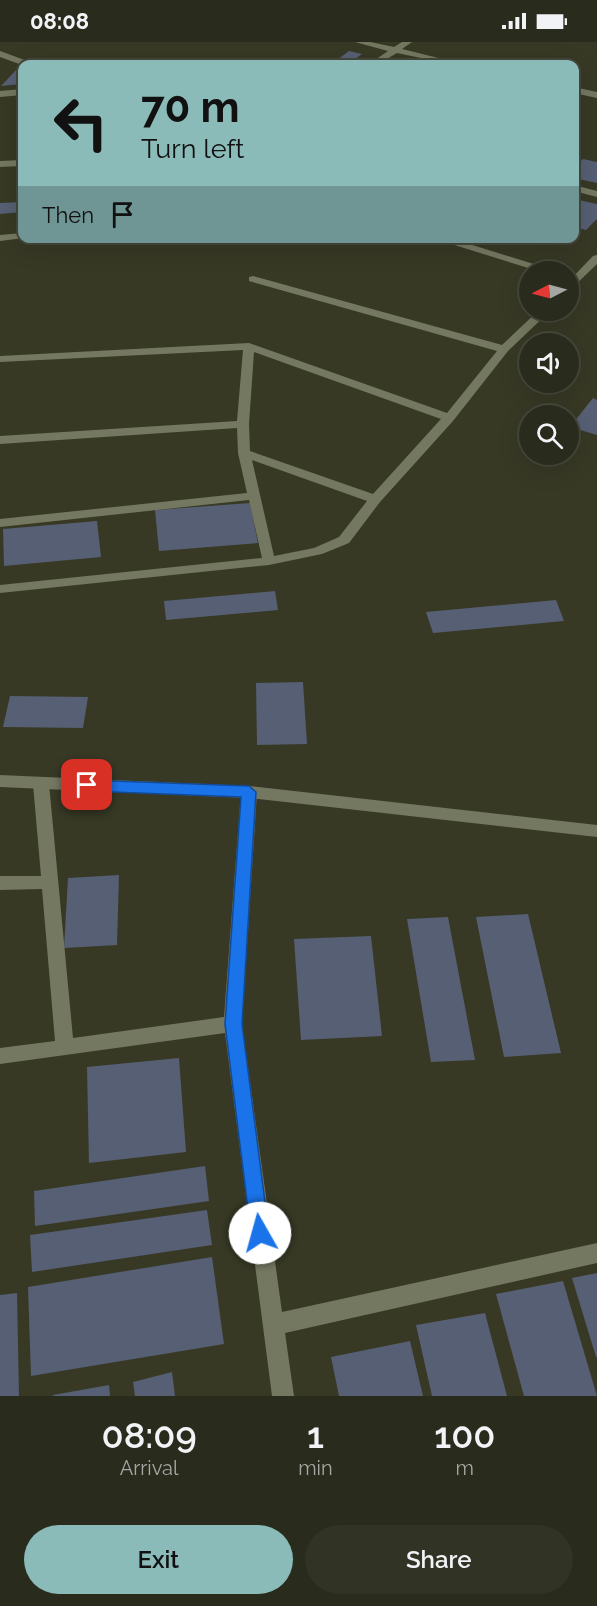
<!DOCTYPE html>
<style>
body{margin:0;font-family:Raleway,sans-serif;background:#313325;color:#f1f3f6;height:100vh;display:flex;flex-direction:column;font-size:22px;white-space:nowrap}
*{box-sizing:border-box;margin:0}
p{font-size:20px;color:#a5a7a3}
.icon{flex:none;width:33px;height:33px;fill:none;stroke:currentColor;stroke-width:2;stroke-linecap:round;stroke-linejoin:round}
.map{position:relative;height:1354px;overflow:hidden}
.details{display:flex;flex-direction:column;background:#292b1c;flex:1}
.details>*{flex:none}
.banner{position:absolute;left:18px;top:18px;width:561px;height:183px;border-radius:12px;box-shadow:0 6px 24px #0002,0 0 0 2px #45473b;background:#8bbbb9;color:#111;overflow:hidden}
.needle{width:39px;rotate:264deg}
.controls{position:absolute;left:519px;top:219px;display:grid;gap:12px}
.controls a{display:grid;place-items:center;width:60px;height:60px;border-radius:50%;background:#292b1c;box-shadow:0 6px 24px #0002,0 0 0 2px #45473b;font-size:30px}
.pin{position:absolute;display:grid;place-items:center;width:51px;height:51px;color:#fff;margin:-26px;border-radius:12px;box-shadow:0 3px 9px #0006}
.me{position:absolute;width:66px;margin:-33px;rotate:353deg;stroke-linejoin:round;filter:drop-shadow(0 0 4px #0008)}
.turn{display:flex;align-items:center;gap:21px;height:126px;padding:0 24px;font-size:27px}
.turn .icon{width:78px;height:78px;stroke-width:2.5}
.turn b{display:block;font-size:42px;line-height:51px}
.then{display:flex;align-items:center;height:57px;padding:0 24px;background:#0003;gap:12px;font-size:22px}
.eta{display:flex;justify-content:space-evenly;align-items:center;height:102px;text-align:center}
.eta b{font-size:36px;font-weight:600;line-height:42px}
.action{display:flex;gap:12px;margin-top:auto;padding:12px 24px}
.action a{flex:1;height:69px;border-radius:36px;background:#8bbbb9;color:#111;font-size:24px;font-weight:600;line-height:69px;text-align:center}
.action a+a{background:#313325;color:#f1f3f6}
.status{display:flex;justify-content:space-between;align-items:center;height:42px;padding:0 30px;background:#292b1c;direction:ltr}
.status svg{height:16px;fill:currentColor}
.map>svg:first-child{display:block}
</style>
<div class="status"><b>08:08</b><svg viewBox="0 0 49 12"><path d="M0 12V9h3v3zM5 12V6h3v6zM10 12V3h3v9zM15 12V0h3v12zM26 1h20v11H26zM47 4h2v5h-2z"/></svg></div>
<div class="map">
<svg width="597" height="1354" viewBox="0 0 597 1354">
<rect width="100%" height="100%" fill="#373925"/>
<g fill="#565f73">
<path d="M 349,9 L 362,12 L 348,22 L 333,21 Z"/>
<path d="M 16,28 L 22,30 L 22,42 L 1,44 Z"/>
<path d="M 583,117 L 597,120 L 597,141 L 574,136 L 574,126 Z"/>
<path d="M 574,157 L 597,162 L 597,177 L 586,188 L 574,185 Z"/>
<path d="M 22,160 L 22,170 L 0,172 L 0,161 Z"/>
<path d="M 593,356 L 597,358 L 597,393 L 570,385 Z"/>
<path d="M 250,461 L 258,501 L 159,509 L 155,468 Z"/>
<path d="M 97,479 L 101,515 L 4,524 L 3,487 Z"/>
<path d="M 275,549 L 278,568 L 166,578 L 164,559 Z"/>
<path d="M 556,558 L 564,579 L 433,591 L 426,570 Z"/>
<path d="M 303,640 L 307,702 L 257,703 L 256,641 Z"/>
<path d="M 10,654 L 88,655 L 83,686 L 3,685 Z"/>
<path d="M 119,833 L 117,903 L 64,906 L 68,836 Z"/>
<path d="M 528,872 L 561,1011 L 504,1015 L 476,875 Z"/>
<path d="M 448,875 L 475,1018 L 431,1020 L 407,877 Z"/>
<path d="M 371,894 L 382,994 L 301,998 L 294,897 Z"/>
<path d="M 179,1016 L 186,1110 L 89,1121 L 87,1025 Z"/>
<path d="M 205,1124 L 209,1159 L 35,1184 L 34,1149 Z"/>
<path d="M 207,1168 L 212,1203 L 32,1230 L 30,1193 Z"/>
<path d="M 212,1215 L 224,1302 L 31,1334 L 28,1245 Z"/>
<path d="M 597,1231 L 597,1315 L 596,1315 L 572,1236 Z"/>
<path d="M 563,1239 L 597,1354 L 524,1354 L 496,1252 Z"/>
<path d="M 17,1251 L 19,1354 L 0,1354 L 0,1253 Z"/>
<path d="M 485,1271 L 507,1354 L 432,1354 L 416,1283 Z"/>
<path d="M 410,1299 L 423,1354 L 339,1354 L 331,1315 Z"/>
<path d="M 172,1330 L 175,1354 L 135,1354 L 133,1340 Z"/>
<path d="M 109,1343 L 110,1354 L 53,1354 L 53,1353 Z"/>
</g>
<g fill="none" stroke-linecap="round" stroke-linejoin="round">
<g fill="#757860" fill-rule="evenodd">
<path d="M 355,0 L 370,0 L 394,5 L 402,0 L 412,0 L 402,7 L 463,22 L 450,22 L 397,11 L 378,22 L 369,22 L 388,9 Z"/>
<path d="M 0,9 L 30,20 L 31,22 L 22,23 L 0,15 Z"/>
<path d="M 574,45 L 597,50 L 597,56 L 574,51 Z"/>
<path d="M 22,47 L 22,53 L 0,55 L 0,49 Z"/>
<path d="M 22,118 L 22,124 L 0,125 L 0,119 Z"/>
<path d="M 574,143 L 597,149 L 597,155 L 574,149 Z"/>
<path d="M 22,191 L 24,196 L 0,199 L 0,193 Z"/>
<path d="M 432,196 L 450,196 L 559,230 L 541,230 Z"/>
<path d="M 597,213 L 597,222 L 568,250 L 568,240 L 593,214 Z"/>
<path d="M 253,234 L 502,303 L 539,268 L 551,268 L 508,309 L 453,379 L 380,460 L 349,501 L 322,512 L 269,523 L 0,551 L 0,543 L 262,516 L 249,458 L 0,485 L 0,477 L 247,451 L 238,411 L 237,386 L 0,402 L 0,394 L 237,379 L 243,308 L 0,320 L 0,314 L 249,301 L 447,371 L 497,309 L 249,239 L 249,235 ZM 254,310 L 441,377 L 373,452 L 250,409 L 249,382 ZM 252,418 L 367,459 L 339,495 L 314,506 L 274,514 Z"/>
<path d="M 41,736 L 47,738 L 49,742 L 73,996 L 224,975 L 241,750 L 243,746 L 255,746 L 257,750 L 242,982 L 282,1270 L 597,1201 L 597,1221 L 285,1291 L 294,1354 L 272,1354 L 225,991 L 0,1022 L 0,1006 L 55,999 L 42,847 L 0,848 L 0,834 L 41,834 L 33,742 L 35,738 Z"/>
</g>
<path fill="#757860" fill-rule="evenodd" d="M 0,733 L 249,744 L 597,783 L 597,795 L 249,756 L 0,745 Z"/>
</g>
<path fill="#1a73e8" stroke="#114b97" stroke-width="1.5" d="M 87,738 L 249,744 L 256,750 L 242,982 L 269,1191 L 267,1197 L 260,1199 L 254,1197 L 251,1191 L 225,982 L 241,755 L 87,749 L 80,743 Z"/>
</svg>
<div class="controls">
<a><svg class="needle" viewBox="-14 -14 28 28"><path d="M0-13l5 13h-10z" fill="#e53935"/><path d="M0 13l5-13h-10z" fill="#a5a7a3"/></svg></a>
<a><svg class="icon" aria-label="sound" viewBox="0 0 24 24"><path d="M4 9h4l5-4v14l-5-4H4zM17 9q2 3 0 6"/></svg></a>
<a><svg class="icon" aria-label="search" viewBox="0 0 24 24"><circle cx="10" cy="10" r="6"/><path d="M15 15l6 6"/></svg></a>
</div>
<div class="pin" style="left:87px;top:743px;background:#d93025"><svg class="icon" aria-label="arrive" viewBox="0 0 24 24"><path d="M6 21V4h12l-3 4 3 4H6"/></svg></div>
<svg class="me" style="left:260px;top:1191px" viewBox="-20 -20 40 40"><circle r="19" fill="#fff"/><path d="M0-13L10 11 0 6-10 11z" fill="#1a73e8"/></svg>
<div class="banner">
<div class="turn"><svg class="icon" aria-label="left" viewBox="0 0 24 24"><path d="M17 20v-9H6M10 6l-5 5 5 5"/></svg><div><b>70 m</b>Turn left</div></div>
<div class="then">Then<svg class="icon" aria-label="arrive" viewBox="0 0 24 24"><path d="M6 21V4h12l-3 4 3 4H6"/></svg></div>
</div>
</div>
<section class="details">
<div class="eta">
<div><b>08:09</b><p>Arrival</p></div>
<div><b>1</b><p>min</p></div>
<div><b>100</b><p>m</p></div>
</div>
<div class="action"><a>Exit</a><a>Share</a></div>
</section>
